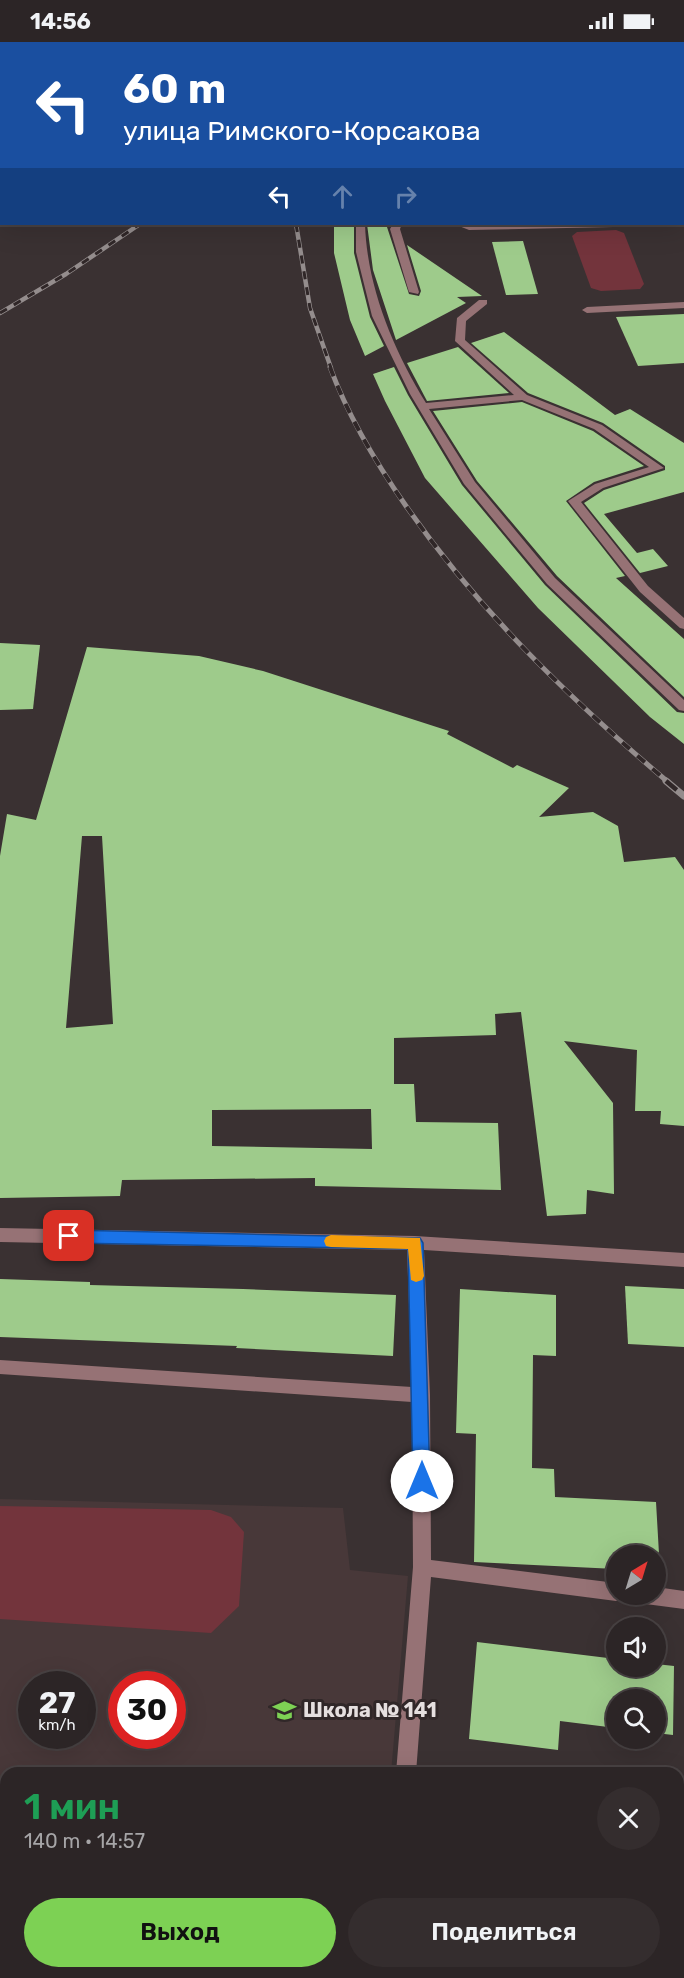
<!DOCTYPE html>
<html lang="ru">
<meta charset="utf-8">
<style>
body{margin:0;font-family:Rubik,sans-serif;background:#342d2e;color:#f1f3f6;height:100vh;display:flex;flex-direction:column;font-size:22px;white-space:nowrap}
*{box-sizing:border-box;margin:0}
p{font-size:20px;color:#a6a5a7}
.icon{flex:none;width:33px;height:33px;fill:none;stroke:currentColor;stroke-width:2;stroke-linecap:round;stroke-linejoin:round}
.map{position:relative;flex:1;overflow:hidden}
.details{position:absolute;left:0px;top:1725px;width:684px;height:212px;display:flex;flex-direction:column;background:#2c2526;border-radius:18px 18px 0 0;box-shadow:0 6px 24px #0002,0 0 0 2px #484243}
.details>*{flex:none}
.banner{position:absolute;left:0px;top:0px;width:684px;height:183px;box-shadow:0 6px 24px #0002,0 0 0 2px #484243;background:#1a4fa0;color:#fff;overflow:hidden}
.needle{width:39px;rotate:38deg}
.tools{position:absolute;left:606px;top:1503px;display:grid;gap:12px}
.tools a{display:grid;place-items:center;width:60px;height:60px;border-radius:50%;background:#2c2526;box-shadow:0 6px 24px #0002,0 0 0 2px #484243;font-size:30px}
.speed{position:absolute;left:18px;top:1629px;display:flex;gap:12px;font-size:30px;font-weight:700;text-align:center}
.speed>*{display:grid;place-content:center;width:78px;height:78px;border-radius:50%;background:#2c2526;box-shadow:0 6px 24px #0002,0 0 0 2px #484243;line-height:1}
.speed small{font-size:15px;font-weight:400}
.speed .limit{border:9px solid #d22;background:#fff;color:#111}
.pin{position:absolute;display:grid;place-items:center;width:51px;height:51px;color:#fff;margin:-26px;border-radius:12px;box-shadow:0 3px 9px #0006}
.me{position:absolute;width:66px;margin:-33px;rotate:0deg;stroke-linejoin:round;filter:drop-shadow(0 0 4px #0008)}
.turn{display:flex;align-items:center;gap:21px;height:126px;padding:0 24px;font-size:27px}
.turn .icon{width:78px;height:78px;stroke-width:2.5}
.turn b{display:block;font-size:42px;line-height:51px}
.lanes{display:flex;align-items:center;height:57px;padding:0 24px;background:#0003;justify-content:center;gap:30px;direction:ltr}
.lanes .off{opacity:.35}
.round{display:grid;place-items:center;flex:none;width:63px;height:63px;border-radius:32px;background:#342d2e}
.overview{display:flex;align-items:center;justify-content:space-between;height:102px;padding:0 24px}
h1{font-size:36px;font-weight:600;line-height:45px;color:#1e9e55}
.cta{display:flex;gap:12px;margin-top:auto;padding:12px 24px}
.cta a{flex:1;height:69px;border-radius:36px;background:#7dd154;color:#111;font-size:24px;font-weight:600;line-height:69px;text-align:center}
.cta a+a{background:#342d2e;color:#f1f3f6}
.status{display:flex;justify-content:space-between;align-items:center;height:42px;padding:0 30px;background:#2c2526;direction:ltr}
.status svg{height:16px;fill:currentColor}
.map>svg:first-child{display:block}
</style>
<div class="status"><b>14:56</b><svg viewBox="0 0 49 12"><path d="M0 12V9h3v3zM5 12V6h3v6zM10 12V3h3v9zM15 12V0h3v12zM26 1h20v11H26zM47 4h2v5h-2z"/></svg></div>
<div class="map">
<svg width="684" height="1936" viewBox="0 0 684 1936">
<rect width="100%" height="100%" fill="#3a3132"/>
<g fill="#483839" fill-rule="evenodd">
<path d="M 0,1457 L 343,1466 L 350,1528 L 408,1534 L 391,1731 L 6,1731 L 6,1891 L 0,1890 ZM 32,1642 L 82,1642 L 82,1694 L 32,1694 ZM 122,1642 L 172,1642 L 172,1694 L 122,1694 Z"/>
<path d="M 212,1931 L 374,1930 L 374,1936 L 241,1936 Z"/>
</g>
<g fill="#73343c">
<path d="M 616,188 L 624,191 L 644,242 L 640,247 L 601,249 L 591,246 L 572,194 L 577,190 Z"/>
<path d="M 0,1464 L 211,1468 L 231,1475 L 244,1490 L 239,1564 L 211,1591 L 0,1577 Z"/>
</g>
<g fill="#9ecb8b" fill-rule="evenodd">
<path d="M 334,182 L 354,182 L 354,211 L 370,275 L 384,304 L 365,314 L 350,278 L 334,211 Z"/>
<path d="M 367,182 L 386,182 L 409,252 L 419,254 L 421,249 L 407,203 L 482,254 L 457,255 L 466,261 L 396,298 L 373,228 Z"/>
<path d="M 523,199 L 538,252 L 506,253 L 492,200 Z"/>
<path d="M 684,272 L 684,321 L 638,324 L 616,275 Z"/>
<path d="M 504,290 L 615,373 L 630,367 L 684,401 L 684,450 L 604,472 L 637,511 L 653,507 L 668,524 L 640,531 L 584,461 L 604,448 L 665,428 L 665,424 L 603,381 L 528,351 L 471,301 Z"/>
<path d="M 458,305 L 509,351 L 427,359 L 407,321 Z"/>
<path d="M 394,325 L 408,353 L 462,443 L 545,543 L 677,670 L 684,671 L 684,702 L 650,675 L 538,566 L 425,436 L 385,359 L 373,332 Z"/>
<path d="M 522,360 L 593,389 L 644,424 L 594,440 L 566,459 L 625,534 L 616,536 L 684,597 L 684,655 L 557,534 L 477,439 L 433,369 Z"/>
<path d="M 0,601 L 40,603 L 33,667 L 0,668 Z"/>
<path d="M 87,605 L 199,614 L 263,629 L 449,689 L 447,692 L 513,726 L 517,723 L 569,746 L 539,775 L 593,770 L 618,784 L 624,820 L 675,815 L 684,828 L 684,1084 L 660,1082 L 661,1069 L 635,1069 L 637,1008 L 564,999 L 613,1061 L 614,1152 L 587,1148 L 586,1172 L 547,1174 L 521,970 L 495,972 L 496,993 L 394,996 L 394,1042 L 414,1042 L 416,1080 L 498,1081 L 501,1148 L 315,1144 L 315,1136 L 122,1138 L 120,1154 L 0,1156 L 0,814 L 7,772 L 36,778 ZM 82,794 L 102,794 L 113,982 L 66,986 ZM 371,1067 L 372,1107 L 212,1104 L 212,1068 Z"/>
<path d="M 0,1237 L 90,1240 L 90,1243 L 243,1247 L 396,1253 L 393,1314 L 236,1306 L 237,1304 L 0,1295 Z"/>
<path d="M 625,1244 L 684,1247 L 684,1305 L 628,1302 Z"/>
<path d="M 460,1247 L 556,1253 L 556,1314 L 533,1313 L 532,1426 L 554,1427 L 555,1455 L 656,1460 L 660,1529 L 656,1529 L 656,1514 L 616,1514 L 616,1527 L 474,1520 L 476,1392 L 456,1391 Z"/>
<path d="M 477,1600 L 616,1617 L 616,1624 L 656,1624 L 656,1622 L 674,1624 L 673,1693 L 656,1691 L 656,1658 L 616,1658 L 616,1686 L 560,1679 L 558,1708 L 469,1697 Z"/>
</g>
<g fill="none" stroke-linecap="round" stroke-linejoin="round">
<g fill="#967275" fill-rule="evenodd">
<path d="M 124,0 L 132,0 L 123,2 Z"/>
<rect x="682" y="11" width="2" height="6"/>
<rect x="682" y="76" width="2" height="6"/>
<path d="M 682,145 L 684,146 L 684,154 L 682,153 Z"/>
<path d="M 682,177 L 684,183 L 679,182 L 682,182 Z"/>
<path d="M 356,182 L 365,182 C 367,245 393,307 426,361 L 514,353 L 455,299 L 457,276 L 479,258 L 487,258 L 487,262 L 466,279 L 465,298 L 527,353 L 602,383 L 664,426 L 603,446 L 581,460 L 648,544 L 684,576 L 684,587 L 680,586 L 640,550 L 568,459 L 595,442 L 649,425 L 594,387 L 522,358 L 429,367 L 475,440 L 555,536 L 684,658 L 684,669 L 679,668 L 547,542 L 464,442 L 410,352 L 372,274 L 356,210 Z"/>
<path d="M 393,182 L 402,182 L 400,187 L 419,250 L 418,252 L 409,250 L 390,187 Z"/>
<path d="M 454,182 L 618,182 L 613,185 L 469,188 Z"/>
<path d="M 684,260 L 684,266 L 587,271 L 582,268 L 587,265 Z"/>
<path d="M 0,1186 L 415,1194 L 684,1211 L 684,1225 L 424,1208 L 430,1353 L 431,1518 L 616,1541 L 616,1552 L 624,1552 L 623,1556 L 616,1559 L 431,1535 L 416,1731 L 396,1731 L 413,1525 L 412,1360 L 0,1332 L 0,1318 L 412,1345 L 407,1208 L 0,1200 Z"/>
<path d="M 656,1545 L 684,1549 L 684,1567 L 638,1561 L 631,1558 L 629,1552 L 656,1552 Z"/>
<path d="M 0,1913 L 6,1914 L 6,1930 L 15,1930 L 14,1933 L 6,1936 L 0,1935 Z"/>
<path d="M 26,1930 L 78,1930 L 80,1936 L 29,1936 Z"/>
<path d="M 379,1930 L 401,1930 L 400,1936 L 378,1936 Z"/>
</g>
<defs>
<g id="rail-far2">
<path d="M 296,182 L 310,266 L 331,326"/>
<path d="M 0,271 L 66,232 L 140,182"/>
</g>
<path id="rail-far1" d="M 330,325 C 348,374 376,421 406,464 C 479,569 571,658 668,740"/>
<path id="rail" d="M 666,739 L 684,754"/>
</defs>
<use href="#rail-far2" stroke="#948d8d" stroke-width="4.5"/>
<use href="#rail-far1" stroke="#948d8d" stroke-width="5"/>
<use href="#rail" stroke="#948d8d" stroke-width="7"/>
<use href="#rail-far2" stroke="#302728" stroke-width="3" stroke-dasharray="8" stroke-linecap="butt"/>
<use href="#rail-far1" stroke="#302728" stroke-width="4" stroke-dasharray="10" stroke-linecap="butt"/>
<use href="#rail" stroke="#302728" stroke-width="4.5" stroke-dasharray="14" stroke-linecap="butt"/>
</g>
<path fill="#1a73e8" stroke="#114b97" stroke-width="1.5" d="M 69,1188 L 420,1196 L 423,1201 L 430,1439 L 427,1445 L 422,1447 L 416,1445 L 413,1439 L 408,1207 L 69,1201 L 64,1199 L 62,1194 L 64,1190 Z"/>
<path fill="#f59e0b" d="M 331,1193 L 420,1196 L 424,1234 L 422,1238 L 416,1240 L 411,1238 L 408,1207 L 331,1205 L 326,1204 L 324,1199 L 326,1195 Z"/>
<defs>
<symbol id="school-bare" viewBox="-9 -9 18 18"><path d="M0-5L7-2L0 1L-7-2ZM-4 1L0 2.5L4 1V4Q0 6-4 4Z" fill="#7dd154" stroke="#302728" stroke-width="2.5" paint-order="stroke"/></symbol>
</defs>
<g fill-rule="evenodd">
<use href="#school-bare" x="268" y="1652" width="33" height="33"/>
</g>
<g text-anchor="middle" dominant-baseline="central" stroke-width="6" stroke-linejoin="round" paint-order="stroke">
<g font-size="20" font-weight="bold" fill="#e5dfdf" stroke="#302728" text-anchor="start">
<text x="303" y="1668">Школа № 141</text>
</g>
</g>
</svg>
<div class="tools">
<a><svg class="needle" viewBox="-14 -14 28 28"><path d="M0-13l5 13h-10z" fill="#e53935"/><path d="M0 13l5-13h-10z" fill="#a6a5a7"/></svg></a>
<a><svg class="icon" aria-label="sound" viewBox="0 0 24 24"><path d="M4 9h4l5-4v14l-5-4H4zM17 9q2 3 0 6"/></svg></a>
<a><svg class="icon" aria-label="search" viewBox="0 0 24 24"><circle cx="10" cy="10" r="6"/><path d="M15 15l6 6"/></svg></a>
</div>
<div class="speed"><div>27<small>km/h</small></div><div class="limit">30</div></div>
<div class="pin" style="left:69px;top:1194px;background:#d93025"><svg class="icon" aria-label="arrive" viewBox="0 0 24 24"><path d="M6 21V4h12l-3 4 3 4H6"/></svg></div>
<svg class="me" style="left:422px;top:1439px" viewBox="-20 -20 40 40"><circle r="19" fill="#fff"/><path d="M0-13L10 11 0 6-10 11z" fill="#1a73e8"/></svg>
<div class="banner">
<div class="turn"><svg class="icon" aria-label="left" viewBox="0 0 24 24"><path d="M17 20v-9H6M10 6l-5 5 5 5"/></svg><div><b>60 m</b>улица Римского-Корсакова</div></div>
<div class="lanes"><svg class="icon" aria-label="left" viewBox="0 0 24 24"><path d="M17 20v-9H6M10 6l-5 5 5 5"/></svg><svg class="icon off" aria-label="ahead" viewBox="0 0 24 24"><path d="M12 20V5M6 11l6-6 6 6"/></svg><svg class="icon off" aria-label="right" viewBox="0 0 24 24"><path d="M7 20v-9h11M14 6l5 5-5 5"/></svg></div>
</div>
<section class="details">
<div class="overview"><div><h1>1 мин</h1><p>140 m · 14:57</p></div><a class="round"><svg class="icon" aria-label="close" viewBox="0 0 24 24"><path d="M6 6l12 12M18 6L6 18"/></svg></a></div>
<div class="cta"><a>Выход</a><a>Поделиться</a></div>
</section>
</div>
